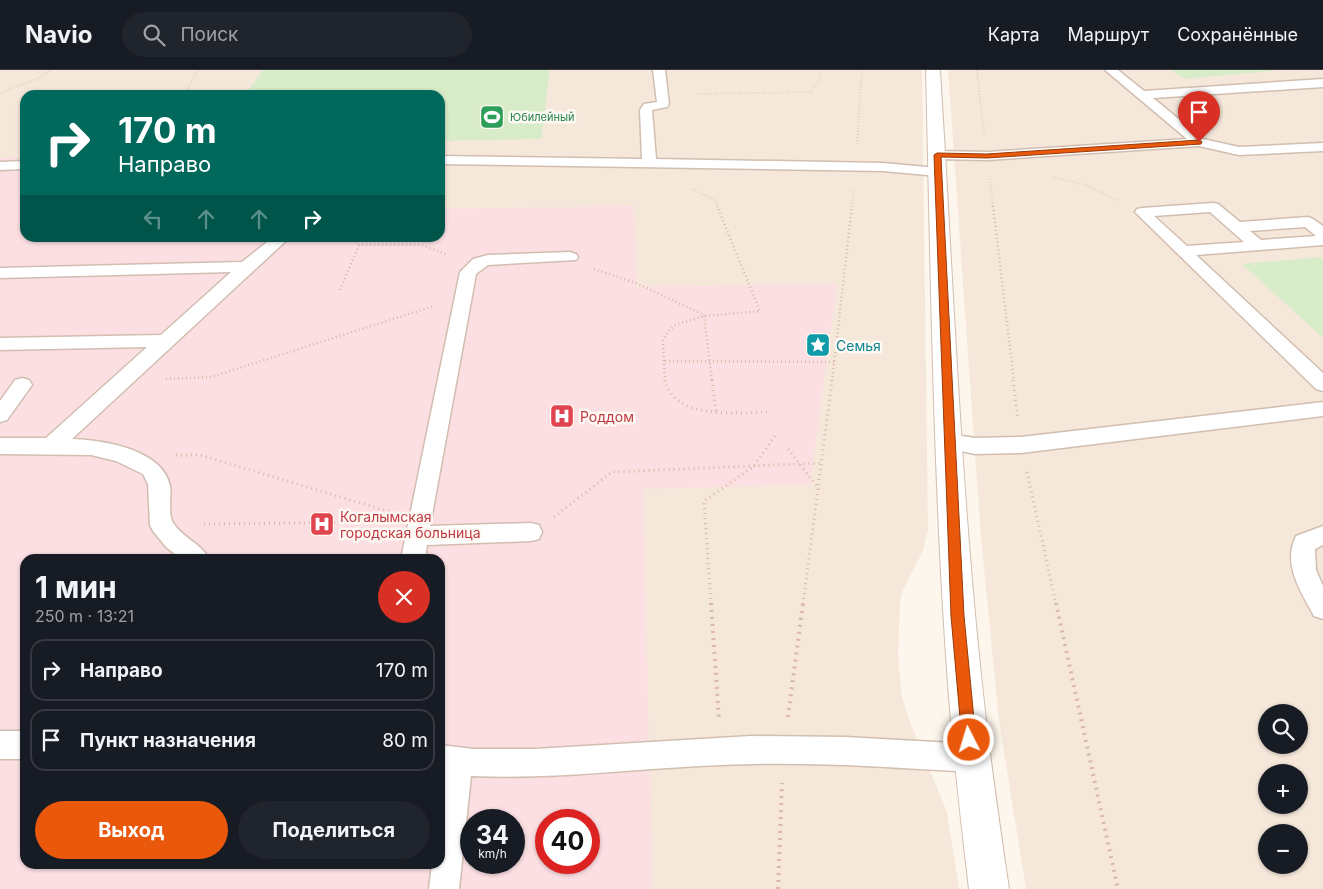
<!DOCTYPE html>
<html lang="ru">
<meta charset="utf-8">
<style>
body{margin:0;font-family:Inter,sans-serif;background:#20242c;color:#f1f3f6;height:100vh;display:flex;flex-direction:column;font-size:19px;white-space:nowrap}
*{box-sizing:border-box;margin:0}
p{font-size:16px;color:#9ea1a6}
.icon{flex:none;width:28px;height:28px;fill:none;stroke:currentColor;stroke-width:2;stroke-linecap:round;stroke-linejoin:round}
.map{position:relative;flex:1;overflow:hidden}
.details{position:absolute;left:20px;top:484px;width:425px;height:315px;display:flex;flex-direction:column;background:#171b24;border-radius:15px;box-shadow:0 1px 4px #0004}
.details>*{flex:none}
.top-card{position:absolute;left:20px;top:20px;width:425px;height:152px;border-radius:15px;box-shadow:0 1px 4px #0004;background:#00695c;color:#fff;overflow:hidden}
.controls{position:absolute;left:1258px;top:634px;display:grid;gap:10px}
.controls a{display:grid;place-items:center;width:50px;height:50px;border-radius:50%;background:#171b24;box-shadow:0 1px 4px #0004;font-size:25px}
.speed{position:absolute;left:460px;top:739px;display:flex;gap:10px;font-size:25px;font-weight:700;text-align:center}
.speed>*{display:grid;place-content:center;width:65px;height:65px;border-radius:50%;background:#171b24;box-shadow:0 1px 4px #0004;line-height:1}
.speed small{font-size:12px;font-weight:400}
.speed .limit{border:8px solid #d22;background:#fff;color:#111}
.pin{position:absolute;display:grid;place-items:center;width:42px;height:42px;color:#fff;margin:-51px -21px;border-radius:50% 50% 50% 0;rotate:-45deg;box-shadow:0 0 5px #0007}
.pin .icon{rotate:45deg}
.me{position:absolute;width:55px;margin:-28px;rotate:355deg;stroke-linejoin:round;filter:drop-shadow(0 0 4px #0008)}
.turn{display:flex;align-items:center;gap:18px;height:105px;padding:0 15px;font-size:22px}
.turn .icon{width:65px;height:65px;stroke-width:2.5}
.turn b{display:block;font-size:35px;line-height:42px}
.lanes{display:flex;align-items:center;height:48px;padding:0 15px;background:#0003;justify-content:center;gap:25px;direction:ltr}
.lanes .off{opacity:.35}
.round{display:grid;place-items:center;flex:none;width:52px;height:52px;border-radius:26px;background:#20242c}
.summary{display:flex;align-items:center;justify-content:space-between;height:85px;padding:0 15px}
h1{font-size:30px;font-weight:700;line-height:38px}
.cta{display:flex;gap:10px;margin-top:auto;padding:10px 15px}
.cta a{flex:1;height:58px;border-radius:30px;background:#ea580c;color:#fff;font-size:20px;font-weight:700;line-height:58px;text-align:center}
.cta a+a{background:#20242c;color:#f1f3f6}
ul{padding:0;list-style:none}
li{display:flex;align-items:center;gap:15px;height:62px;margin:0 10px 8px;padding:0 5px;border:2px solid #363941;border-radius:15px}
li div{flex:1}
li b{display:block;font-size:19px}
li em{font-style:normal}
header{display:flex;align-items:center;gap:30px;box-sizing:border-box;height:70px;padding:0 25px;background:#171b24;border-bottom:1px solid #363941}
header strong{font-size:24px}
nav{display:flex;gap:28px;margin-inline-start:auto;font-size:18px}
.search{width:350px;height:45px;background:#20242c;display:flex;align-items:center;gap:12px;box-sizing:border-box;padding:0 18px;border-radius:28px;color:#9ea1a6;font-size:19px}
.map>svg:first-child{display:block}
</style>
<header>
<strong>Navio</strong>
<div class="search"><svg class="icon" aria-label="search" viewBox="0 0 24 24"><circle cx="10" cy="10" r="6"/><path d="M15 15l6 6"/></svg>Поиск</div>
<nav><a>Карта</a><a>Маршрут</a><a>Сохранённые</a></nav>
</header>
<div class="map">
<svg width="1323" height="819" viewBox="0 0 1323 819">
<rect width="100%" height="100%" fill="#fdf6ec"/>
<g fill="#f5e8da" fill-rule="evenodd">
<path d="M 0,0 L 922,0 L 928,460 L 923,481 L 903,520 L 900,532 L 898,587 L 902,627 L 908,647 L 947,742 L 959,819 L 0,819 ZM 25,25 L 440,25 L 440,168 L 25,168 ZM 25,489 L 440,489 L 440,794 L 25,794 ZM 471,750 L 514,750 L 514,792 L 471,792 ZM 546,750 L 589,750 L 589,792 L 546,792 Z"/>
<path d="M 948,0 L 1323,0 L 1323,819 L 1026,819 L 999,651 L 981,468 ZM 1266,642 L 1299,642 L 1299,675 L 1266,675 ZM 1266,702 L 1299,702 L 1299,735 L 1266,735 ZM 1266,762 L 1299,762 L 1299,795 L 1266,795 Z"/>
</g>
<path fill="#fbdfe3" fill-rule="evenodd" d="M 0,88 L 25,88 L 25,168 L 440,168 L 440,139 L 633,136 L 637,217 L 837,214 L 810,414 L 643,419 L 652,819 L 0,819 ZM 25,489 L 440,489 L 440,794 L 25,794 ZM 471,750 L 514,750 L 514,792 L 471,792 ZM 546,750 L 589,750 L 589,792 L 546,792 Z"/>
<g fill="#d8ecc9">
<path d="M 263,0 L 550,0 L 541,69 L 440,71 L 440,25 L 245,25 Z"/>
<path d="M 1171,0 L 1271,0 L 1273,1 L 1185,9 Z"/>
<path d="M 1321,187 L 1323,189 L 1323,268 L 1242,194 Z"/>
</g>
<g fill="none" stroke-linecap="round" stroke-linejoin="round">
<defs>
<g id="service">
<path d="M 653,0 L 665,0 L 669,34 L 667,37 L 652,40 L 656,89 L 883,93 L 938,98 L 945,102 L 938,106 L 883,101 L 440,94 L 440,86 L 642,89 L 640,40 L 644,34 L 657,32 Z"/>
<path d="M 1105,0 L 1118,0 L 1144,21 L 1323,9 L 1323,17 L 1153,28 L 1203,69 L 1239,77 L 1323,73 L 1323,81 L 1239,85 L 1199,76 L 987,90 L 937,89 L 930,85 L 937,81 L 987,82 L 1187,69 Z"/>
<path d="M 25,91 L 25,99 L 0,100 L 0,92 Z"/>
<path d="M 1213,133 L 1218,134 L 1240,152 L 1308,147 L 1313,149 L 1323,156 L 1323,175 L 1196,185 L 1323,303 L 1323,321 L 1316,319 L 1135,142 L 1137,139 L 1142,138 ZM 1210,142 L 1244,172 L 1187,176 L 1154,146 ZM 1305,157 L 1316,166 L 1261,170 L 1250,161 Z"/>
<path d="M 272,168 L 289,168 L 72,369 C 102,370 163,379 170,416 C 172,427 167,445 174,454 C 183,468 202,474 209,489 L 181,489 L 166,477 L 153,461 L 150,455 L 148,414 L 143,404 L 116,391 L 91,385 L 0,384 L 0,368 L 46,368 L 147,277 L 0,280 L 0,268 L 161,265 L 231,202 L 0,208 L 0,198 L 242,192 Z"/>
<path d="M 570,182 L 576,184 L 578,187 L 576,190 L 488,195 L 476,204 L 430,456 L 531,453 L 539,455 L 542,462 L 539,469 L 531,471 L 427,475 L 425,489 L 401,489 L 460,202 L 473,189 L 488,185 Z"/>
<path d="M 22,308 L 29,310 L 32,315 L 7,350 L 0,352 L 0,331 L 15,310 Z"/>
<path d="M 1323,332 L 1323,346 L 1021,383 L 975,384 L 942,377 L 939,372 L 942,367 L 949,364 L 975,368 L 1021,367 Z"/>
<path d="M 1323,456 L 1323,475 L 1315,479 L 1316,500 L 1323,516 L 1323,549 L 1314,546 C 1301,522 1282,494 1296,466 Z"/>
<rect x="0" y="661" width="25" height="28"/>
<path d="M 751,666 L 846,667 L 971,674 L 981,678 L 985,688 L 981,698 L 971,702 C 888,697 805,691 721,695 C 638,698 555,710 471,706 L 459,819 L 429,819 L 432,794 L 440,794 L 440,731 L 444,703 L 440,703 L 440,675 L 474,679 L 535,679 Z"/>
</g>
<path id="tertiary" d="M 926,0 L 940,0 C 953,205 960,410 982,614 C 989,683 999,751 1009,819 L 969,819 C 961,751 953,683 948,614 C 933,410 931,205 926,0 Z"/>
</defs>
<use href="#service" stroke="#d1beb0" stroke-width="3"/>
<use href="#tertiary" stroke="#d1beb0" stroke-width="2"/>
<g stroke="#d9b8a5" stroke-width="2" stroke-dasharray="0.5 2.5" stroke-linecap="butt">
<path d="M 977,0 L 984,63"/>
<path d="M 0,23 L 39,8 L 51,0"/>
<path d="M 699,24 L 810,22 L 821,8 L 818,0"/>
<path d="M 186,25 L 186,21 L 198,0"/>
<path d="M 857,74 L 862,0"/>
<path d="M 1052,107 L 1086,115 L 1119,131"/>
<path d="M 990,109 L 993,137"/>
<path d="M 692,119 L 715,130 L 718,137"/>
<path d="M 852,137 L 854,120"/>
</g>
<g stroke="#d9b8a5" stroke-width="2.5" stroke-dasharray="1 3" stroke-linecap="butt">
<path d="M 993,136 L 1014,311"/>
<path d="M 594,199 L 636,213 L 704,245 L 712,311"/>
<path d="M 340,220 L 359,175 L 422,175 L 448,185"/>
<path d="M 665,291 L 835,292"/>
<path d="M 166,309 L 211,307 L 434,236"/>
<path d="M 665,311 L 663,271 L 668,261 L 677,254 L 705,246 L 760,241 L 717,136"/>
<path d="M 832,311 L 852,136"/>
</g>
<g stroke="#d9b8a5" stroke-width="3" stroke-dasharray="1 4" stroke-linecap="butt">
<path d="M 665,310 C 673,350 738,343 768,342"/>
<path d="M 712,310 L 716,342"/>
<path d="M 1013,310 L 1018,349"/>
<path d="M 788,379 L 819,419"/>
<path d="M 176,385 L 200,385 L 391,442"/>
<path d="M 1027,402 L 1056,534"/>
<path d="M 554,447 L 612,402 L 822,393"/>
<path d="M 381,451 L 390,441"/>
<path d="M 204,454 L 390,452"/>
<path d="M 711,534 L 704,431 L 753,397 L 777,363"/>
<path d="M 803,534 L 832,310"/>
</g>
<g stroke="#d9b8a5" stroke-width="4" stroke-dasharray="2 5" stroke-linecap="butt">
<path d="M 711,533 L 719,649"/>
<path d="M 1056,533 L 1118,819"/>
<path d="M 788,647 L 803,533"/>
<path d="M 778,819 L 782,713"/>
</g>
<use href="#service" fill="#fff" fill-rule="evenodd"/>
<use href="#tertiary" fill="#fff" fill-rule="evenodd"/>
</g>
<path fill="#ea580c" stroke="#983908" d="M 1199,70 L 1202,72 L 1201,74 L 987,88 L 941,87 L 964,546 L 976,670 L 974,676 L 969,678 L 964,676 L 962,670 L 951,546 L 934,85 L 937,83 L 987,84 Z"/>
<defs>
<symbol id="stadium-square" viewBox="-11 -11 22 22"><rect x="-9" y="-9" width="18" height="18" rx="4" fill="#2e9e5b" stroke="#fffaf3"/><path d="M0-5a6.5 5 0 1 0 0 10a6.5 5 0 1 0 0-10ZM-3.5-1.8h7v3.6h-7Z" fill="#fff"/></symbol>
<symbol id="sight-square" viewBox="-11 -11 22 22"><rect x="-9" y="-9" width="18" height="18" rx="4" fill="#0f9aa8" stroke="#fffaf3"/><path d="M0-6L1.8-2.2L6-1.7L2.9 1.2L3.7 5.4L0 3.3L-3.7 5.4L-2.9 1.2L-6-1.7L-1.8-2.2Z" fill="#fff"/></symbol>
<symbol id="hospital-square" viewBox="-11 -11 22 22"><rect x="-9" y="-9" width="18" height="18" rx="4" fill="#e0444e" stroke="#fffaf3"/><path d="M-5-5h3v3.5h4V-5h3V5h-3V1.5h-4V5h-3Z" fill="#fff"/></symbol>
</defs>
<g fill-rule="evenodd">
<use href="#stadium-square" x="478" y="33" width="28" height="28"/>
<use href="#sight-square" x="804" y="261" width="28" height="28"/>
<use href="#hospital-square" x="548" y="332" width="28" height="28"/>
<use href="#hospital-square" x="308" y="440" width="28" height="28"/>
</g>
<g text-anchor="middle" dominant-baseline="central" stroke-width="5" stroke-linejoin="round" paint-order="stroke">
<g font-size="11" fill="#27864d" stroke="#fffaf3" text-anchor="start">
<text x="510" y="47">Юбилейный</text>
</g>
<g font-size="14" fill="#0d838f" stroke="#fffaf3" text-anchor="start">
<text x="836" y="275">Семья</text>
</g>
<g font-size="14" fill="#be3a42" stroke="#fffaf3" text-anchor="start">
<text x="580" y="346">Роддом</text>
<text x="340" y="446">Когалымская<tspan x="340" dy="16">городская больница</tspan></text>
</g>
</g>
</svg>
<div class="controls">
<a><svg class="icon" aria-label="search" viewBox="0 0 24 24"><circle cx="10" cy="10" r="6"/><path d="M15 15l6 6"/></svg></a>
<a>+</a>
<a>−</a>
</div>
<div class="speed"><div>34<small>km/h</small></div><div class="limit">40</div></div>
<div class="pin" style="left:1199px;top:72px;background:#d93025"><svg class="icon" aria-label="arrive" viewBox="0 0 24 24"><path d="M6 21V4h12l-3 4 3 4H6"/></svg></div>
<svg class="me" style="left:969px;top:670px" viewBox="-20 -20 40 40"><circle r="17" fill="#ea580c" stroke="#fff" stroke-width="3"/><path d="M0-11L8 9 0 5-8 9z" fill="#fff"/></svg>
<div class="top-card">
<div class="turn"><svg class="icon" aria-label="right" viewBox="0 0 24 24"><path d="M7 20v-9h11M14 6l5 5-5 5"/></svg><div><b>170 m</b>Направо</div></div>
<div class="lanes"><svg class="icon off" aria-label="left" viewBox="0 0 24 24"><path d="M17 20v-9H6M10 6l-5 5 5 5"/></svg><svg class="icon off" aria-label="ahead" viewBox="0 0 24 24"><path d="M12 20V5M6 11l6-6 6 6"/></svg><svg class="icon off" aria-label="ahead" viewBox="0 0 24 24"><path d="M12 20V5M6 11l6-6 6 6"/></svg><svg class="icon" aria-label="right" viewBox="0 0 24 24"><path d="M7 20v-9h11M14 6l5 5-5 5"/></svg></div>
</div>
<section class="details">
<div class="summary"><div><h1>1 мин</h1><p>250 m · 13:21</p></div><a class="round" style="background:#d93025;color:#fff"><svg class="icon" aria-label="close" viewBox="0 0 24 24"><path d="M6 6l12 12M18 6L6 18"/></svg></a></div>
<ul>
<li><svg class="icon" aria-label="right" viewBox="0 0 24 24"><path d="M7 20v-9h11M14 6l5 5-5 5"/></svg><div><b>Направо</b></div><em>170 m</em></li>
<li><svg class="icon" aria-label="arrive" viewBox="0 0 24 24"><path d="M6 21V4h12l-3 4 3 4H6"/></svg><div><b>Пункт назначения</b></div><em>80 m</em></li>
</ul>
<div class="cta"><a>Выход</a><a>Поделиться</a></div>
</section>
</div>
